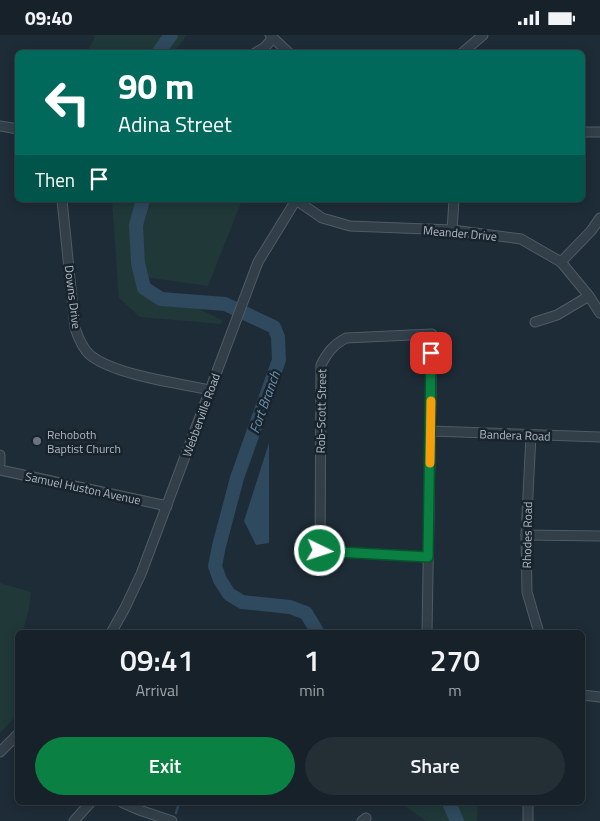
<!DOCTYPE html>
<style>
body{margin:0;font-family:"Titillium Web",sans-serif;background:#232e35;color:#f1f3f6;height:100vh;display:flex;flex-direction:column;font-size:19px;white-space:nowrap}
*{box-sizing:border-box;margin:0}
p{font-size:16px;color:#9ea3a8}
.icon{flex:none;width:28px;height:28px;fill:none;stroke:currentColor;stroke-width:2;stroke-linecap:round;stroke-linejoin:round}
.map{position:relative;flex:1;overflow:hidden}
.side{position:absolute;left:15px;top:595px;width:570px;height:175px;display:flex;flex-direction:column;background:#162129;border-radius:8px;box-shadow:0 2px 12px #0003,0 0 0 1px #353e46}
.side>*{flex:none}
.hud{position:absolute;left:15px;top:15px;width:570px;height:152px;border-radius:8px;box-shadow:0 2px 12px #0003,0 0 0 1px #353e46;background:#00695c;color:#fff;overflow:hidden}
.pin{position:absolute;display:grid;place-items:center;width:42px;height:42px;color:#fff;margin:-21px;border-radius:10px;box-shadow:0 2px 8px #0006}
.me{position:absolute;width:55px;margin:-28px;rotate:94deg;stroke-linejoin:round;filter:drop-shadow(0 0 4px #0008)}
.turn{display:flex;align-items:center;gap:18px;height:105px;padding:0 20px;font-size:22px}
.turn .icon{width:65px;height:65px;stroke-width:2.5}
.turn b{display:block;font-size:35px;line-height:42px}
.then{display:flex;align-items:center;height:48px;padding:0 20px;background:#0003;gap:10px;font-size:19px}
.eta{display:flex;justify-content:space-evenly;align-items:center;height:85px;text-align:center}
.eta b{font-size:30px;font-weight:600;line-height:35px}
.primary-button{display:flex;gap:10px;margin-top:auto;padding:10px 20px}
.primary-button a{flex:1;height:58px;border-radius:30px;background:#0b8043;color:#fff;font-size:20px;font-weight:600;line-height:58px;text-align:center}
.primary-button a+a{background:#232e35;color:#f1f3f6}
.status{display:flex;justify-content:space-between;align-items:center;height:35px;padding:0 25px;background:#162129;direction:ltr}
.status svg{height:14px;fill:currentColor}
.map>svg:first-child{display:block}
</style>
<div class="status"><b>09:40</b><svg viewBox="0 0 49 12"><path d="M0 12V9h3v3zM5 12V6h3v6zM10 12V3h3v9zM15 12V0h3v12zM26 1h20v11H26zM47 4h2v5h-2z"/></svg></div>
<div class="map">
<svg width="600" height="786" viewBox="0 0 600 786">
<rect width="100%" height="100%" fill="#1e2c37"/>
<g fill="#203838">
<path d="M 94,0 L 187,0 L 174,17 L 87,17 L 95,2 Z"/>
<path d="M 112,165 L 242,165 L 208,251 L 151,243 L 136,239 L 141,255 L 158,266 L 199,274 L 222,285 L 221,289 L 140,282 L 119,263 Z"/>
<path d="M 0,548 L 31,557 L 29,574 L 23,595 L 24,597 L 18,598 L 17,680 L 0,698 Z"/>
<path d="M 401,768 L 478,768 L 477,786 L 426,786 Z"/>
</g>
<path fill="#2f495e" d="M 269,408 L 269,508 L 256,510 L 244,486 Z"/>
<g fill="none" stroke-linecap="round" stroke-linejoin="round">
<path stroke="#2f495e" stroke-width="2.5" d="M 176,778 L 179,768"/>
<g stroke="#2f495e" stroke-width="14">
<path d="M 158,18 L 171,0"/>
<path d="M 143,165 L 136,190 L 138,228 L 144,253 L 161,264 L 225,269 L 274,292 L 278,302 L 279,325 L 237,443 L 219,511 L 215,531 L 220,545 L 229,559 L 242,567 L 290,572 L 306,578 L 318,598"/>
<path d="M 449,768 L 457,786"/>
</g>
<defs>
<g id="minor">
<path d="M 270,0 L 289,18"/>
<path d="M 255,18 L 265,12 L 273,3"/>
<path d="M 462,18 L 483,0"/>
<path d="M 0,91 L 18,94"/>
<path d="M 582,97 L 600,97"/>
<path d="M 62,165 L 75,293 C 78,302 82,313 90,320 C 115,340 177,348 210,355"/>
<path d="M 296,165 L 322,183 L 350,191 L 452,195 L 521,204 L 561,227 L 589,261 L 600,278"/>
<path d="M 452,195 L 454,165"/>
<path d="M 561,227 L 591,196 L 600,183"/>
<path d="M 535,287 L 557,280 L 589,261"/>
<path d="M 430,396 L 600,402"/>
<path d="M 531,400 L 526,500 L 527,557 L 539,598"/>
<path d="M 0,420 L 0,428"/>
<path d="M 0,435 L 167,471"/>
<path d="M 526,500 L 600,501"/>
<path d="M 111,598 L 125,573 L 141,539 L 258,227 L 296,165"/>
<path d="M 427,598 L 432,299 L 346,303 C 333,310 327,318 321,330 L 320,516 L 428,522"/>
<path d="M 582,660 L 600,662"/>
<path d="M 0,717 L 18,699"/>
<path d="M 123,768 L 139,775 L 172,786"/>
<path d="M 74,786 L 90,768"/>
<path d="M 362,786 L 366,783"/>
<path d="M 528,786 L 528,768"/>
</g>
</defs>
<use href="#minor" stroke="#4f5c66" stroke-width="11"/>
<use href="#minor" stroke="#323e48" stroke-width="9"/>
</g>
<g fill="none" stroke-linecap="round" stroke-linejoin="round">
<defs>
<path id="route" d="M 320,516 L 428,522 L 431,318"/>
</defs>
<use href="#route" stroke="#07532c" stroke-width="12"/>
<use href="#route" stroke="#0b8043" stroke-width="9"/>
<path stroke="#f59e0b" stroke-width="9" d="M 430,428 L 431,366"/>
</g>
<circle fill="#6b7280" stroke="#18232c" stroke-width="2" cx="37" cy="406" r="5"/>
<g text-anchor="middle" dominant-baseline="central" stroke-width="5" stroke-linejoin="round" paint-order="stroke">
<g font-size="12" fill="#acb9c5" stroke="#18232c">
<text transform="translate(460 198) rotate(5)">Meander Drive</text>
<text transform="translate(73 262) rotate(83)">Downs Drive</text>
<text transform="translate(321 376) rotate(-89)">Rob-Scott Street</text>
<text transform="translate(201 380) rotate(-70)">Webberville Road</text>
<text transform="translate(515 400) rotate(2)">Bandera Road</text>
<text transform="translate(83 453) rotate(12)">Samuel Huston Avenue</text>
<text transform="translate(527 500) rotate(-89)">Rhodes Road</text>
</g>
<g font-size="12" fill="#acb9c5" stroke="#18232c" text-anchor="start">
<text x="47" y="399">Rehoboth<tspan x="47" dy="14">Baptist Church</tspan></text>
</g>
<g font-size="14" font-style="italic" fill="#6a8faa" stroke="#18232c">
<text transform="translate(264 367) rotate(-70)">Fort Branch</text>
</g>
</g>
</svg>
<div class="pin" style="left:431px;top:318px;background:#d93025"><svg class="icon" aria-label="arrive" viewBox="0 0 24 24"><path d="M6 21V4h12l-3 4 3 4H6"/></svg></div>
<svg class="me" style="left:320px;top:516px" viewBox="-20 -20 40 40"><circle r="17" fill="#0b8043" stroke="#fff" stroke-width="3"/><path d="M0-11L8 9 0 5-8 9z" fill="#fff"/></svg>
<div class="hud">
<div class="turn"><svg class="icon" aria-label="left" viewBox="0 0 24 24"><path d="M17 20v-9H6M10 6l-5 5 5 5"/></svg><div><b>90 m</b>Adina Street</div></div>
<div class="then">Then<svg class="icon" aria-label="arrive" viewBox="0 0 24 24"><path d="M6 21V4h12l-3 4 3 4H6"/></svg></div>
</div>
<section class="side">
<div class="eta">
<div><b>09:41</b><p>Arrival</p></div>
<div><b>1</b><p>min</p></div>
<div><b>270</b><p>m</p></div>
</div>
<div class="primary-button"><a>Exit</a><a>Share</a></div>
</section>
</div>
